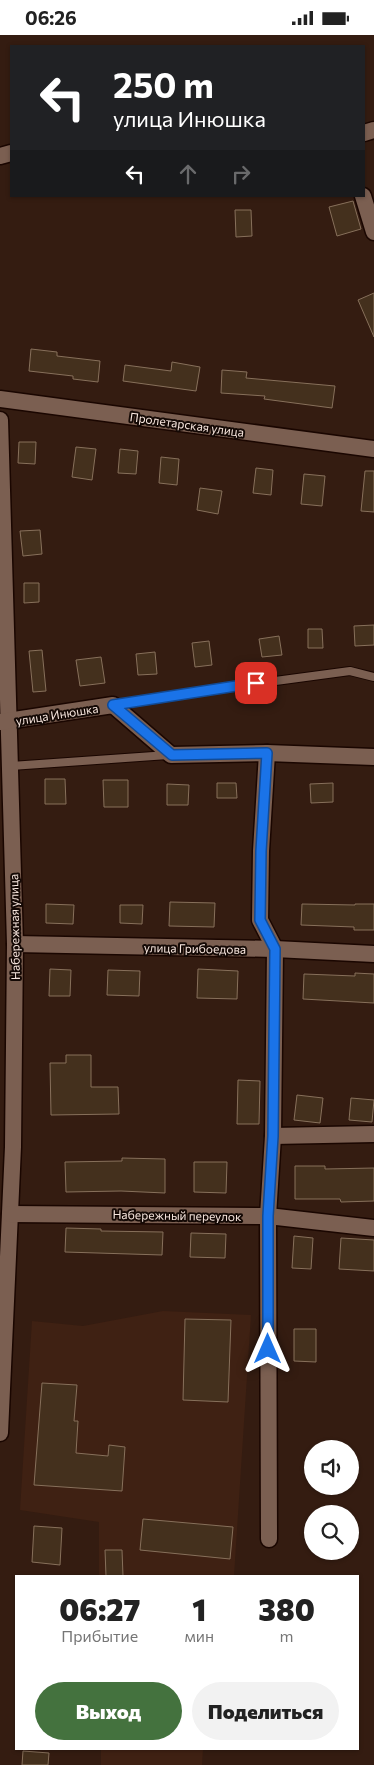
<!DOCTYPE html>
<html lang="ru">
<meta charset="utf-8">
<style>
body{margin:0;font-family:Commissioner,sans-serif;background:#f2f2f2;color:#222;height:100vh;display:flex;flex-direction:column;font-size:19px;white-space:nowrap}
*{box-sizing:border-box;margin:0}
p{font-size:16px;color:#767676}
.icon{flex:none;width:28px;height:28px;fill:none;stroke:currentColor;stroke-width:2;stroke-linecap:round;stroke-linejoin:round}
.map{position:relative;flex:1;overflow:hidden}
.side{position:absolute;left:15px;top:1540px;width:344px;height:175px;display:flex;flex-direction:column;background:#fff;border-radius:0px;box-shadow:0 1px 4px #0004}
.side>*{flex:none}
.top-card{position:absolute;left:10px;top:10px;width:355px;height:152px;border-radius:0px;box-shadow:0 1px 4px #0004;background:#202124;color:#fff;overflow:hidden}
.controls{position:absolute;left:304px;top:1405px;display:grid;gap:10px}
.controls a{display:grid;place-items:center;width:55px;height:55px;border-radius:50%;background:#fff;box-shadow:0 1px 4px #0004;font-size:25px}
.pin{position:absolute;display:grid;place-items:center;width:42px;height:42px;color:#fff;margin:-21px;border-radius:10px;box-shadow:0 2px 8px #0006}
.me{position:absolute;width:55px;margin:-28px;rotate:0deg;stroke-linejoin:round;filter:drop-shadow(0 0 4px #0008)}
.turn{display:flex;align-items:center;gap:18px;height:105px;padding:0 20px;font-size:22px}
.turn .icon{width:65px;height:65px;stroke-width:2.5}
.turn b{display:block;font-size:35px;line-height:42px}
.lanes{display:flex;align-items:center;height:48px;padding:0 20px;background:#0003;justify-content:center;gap:25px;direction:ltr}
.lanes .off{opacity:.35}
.eta{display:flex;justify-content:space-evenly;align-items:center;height:85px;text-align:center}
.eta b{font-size:30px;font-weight:800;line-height:35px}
.action{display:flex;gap:10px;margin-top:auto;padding:10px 20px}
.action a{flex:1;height:58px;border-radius:30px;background:#44723e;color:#fff;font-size:20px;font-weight:800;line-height:58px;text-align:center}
.action a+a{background:#f2f2f2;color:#222}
.status{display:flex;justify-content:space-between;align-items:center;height:35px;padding:0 25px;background:#fff;direction:ltr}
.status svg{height:14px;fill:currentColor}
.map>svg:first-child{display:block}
</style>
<div class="status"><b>06:26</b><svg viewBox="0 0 49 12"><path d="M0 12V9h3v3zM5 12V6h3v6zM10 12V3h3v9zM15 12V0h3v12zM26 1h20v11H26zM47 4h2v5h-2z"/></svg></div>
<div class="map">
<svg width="374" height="1730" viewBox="0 0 374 1730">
<rect width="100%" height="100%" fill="#341c11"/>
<g fill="#3f2113">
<path d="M 163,1276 L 251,1280 L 234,1541 L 99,1541 L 99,1487 L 20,1475 L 32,1286 L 83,1291 Z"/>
<path d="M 101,1714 L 203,1714 L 202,1730 L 101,1730 Z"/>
</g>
<g fill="#44301d" stroke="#87705b">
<path d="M 353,166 L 361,194 L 337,201 L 329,172 Z"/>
<path d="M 235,175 L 251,175 L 252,201 L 236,202 Z"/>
<path d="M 374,258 L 374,302 L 358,265 Z"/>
<path d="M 31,314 L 57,317 L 57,321 L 100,326 L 98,347 L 73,344 L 73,341 L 29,336 Z"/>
<path d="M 172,327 L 200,332 L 196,356 L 123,346 L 125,330 L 171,336 Z"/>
<path d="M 222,335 L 247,337 L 246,343 L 335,351 L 332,373 L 264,364 L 265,361 L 221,358 Z"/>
<path d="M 19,407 L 36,407 L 35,429 L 18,428 Z"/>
<path d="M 76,412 L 96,414 L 92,445 L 72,442 Z"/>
<path d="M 120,414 L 138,416 L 136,439 L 118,438 Z"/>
<path d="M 161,422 L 179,424 L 177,450 L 159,448 Z"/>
<path d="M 256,433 L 273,435 L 271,460 L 253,458 Z"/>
<path d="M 365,436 L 374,436 L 374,477 L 361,476 Z"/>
<path d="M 304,439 L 325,441 L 322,471 L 301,469 Z"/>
<path d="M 200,453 L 222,456 L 218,479 L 197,475 Z"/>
<path d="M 40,495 L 42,519 L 23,521 L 20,496 Z"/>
<path d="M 24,548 L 39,548 L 39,567 L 24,568 Z"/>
<path d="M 374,590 L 374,610 L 355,611 L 354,591 Z"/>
<path d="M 308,594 L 322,594 L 323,613 L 308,613 Z"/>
<path d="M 279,601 L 282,620 L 262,622 L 259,604 Z"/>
<path d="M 209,606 L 212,630 L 195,632 L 192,608 Z"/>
<path d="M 42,615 L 46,656 L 33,657 L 29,616 Z"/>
<path d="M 155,617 L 157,639 L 138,640 L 136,619 Z"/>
<path d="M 101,622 L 105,648 L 80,651 L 76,625 Z"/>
<path d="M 45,744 L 65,744 L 66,769 L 45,769 Z"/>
<path d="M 103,745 L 128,745 L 128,772 L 104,772 Z"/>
<path d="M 217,748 L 236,748 L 237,763 L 217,763 Z"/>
<path d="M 333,748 L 333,767 L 311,768 L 310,749 Z"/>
<path d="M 167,749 L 189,750 L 188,770 L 167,770 Z"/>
<path d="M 170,867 L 215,868 L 214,892 L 169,891 Z"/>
<path d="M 46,869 L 74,870 L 73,889 L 46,888 Z"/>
<path d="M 302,869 L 355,870 L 355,869 L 374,869 L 374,895 L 354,895 L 354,892 L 301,890 Z"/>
<path d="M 120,870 L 143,870 L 142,889 L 120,888 Z"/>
<path d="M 50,934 L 71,935 L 70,961 L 49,961 Z"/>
<path d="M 198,934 L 238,936 L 237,964 L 197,963 Z"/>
<path d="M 108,935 L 140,936 L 139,961 L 107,960 Z"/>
<path d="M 355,938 L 374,939 L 374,968 L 303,964 L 304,939 L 355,941 Z"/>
<path d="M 66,1020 L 91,1020 L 91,1052 L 118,1052 L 119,1079 L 51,1080 L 50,1028 L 66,1028 Z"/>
<path d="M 238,1045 L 260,1046 L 259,1089 L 237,1089 Z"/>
<path d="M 297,1060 L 323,1063 L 320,1088 L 294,1085 Z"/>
<path d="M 351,1063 L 374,1065 L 372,1087 L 349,1085 Z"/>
<path d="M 122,1123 L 165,1124 L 165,1158 L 121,1156 L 66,1157 L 65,1127 L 122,1126 Z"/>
<path d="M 194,1127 L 227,1127 L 226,1158 L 194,1157 Z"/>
<path d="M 295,1131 L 325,1131 L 325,1134 L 374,1133 L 374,1166 L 341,1167 L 340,1164 L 295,1164 Z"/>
<path d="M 66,1193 L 101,1194 L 101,1196 L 163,1197 L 162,1220 L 65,1217 Z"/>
<path d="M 191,1198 L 226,1199 L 225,1223 L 190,1222 Z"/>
<path d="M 294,1201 L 313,1203 L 311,1234 L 292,1233 Z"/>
<path d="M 341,1203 L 374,1205 L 374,1236 L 339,1234 Z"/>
<path d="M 185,1284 L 231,1285 L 228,1367 L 183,1365 Z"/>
<path d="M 294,1294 L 316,1294 L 316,1327 L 294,1326 Z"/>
<path d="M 42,1348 L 77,1350 L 74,1386 L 78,1386 L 76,1418 L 108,1421 L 109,1410 L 125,1412 L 122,1456 L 34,1450 Z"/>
<path d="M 143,1484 L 233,1492 L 230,1524 L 140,1515 Z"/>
<path d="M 34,1491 L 62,1493 L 60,1530 L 32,1527 Z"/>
<path d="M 105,1515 L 122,1515 L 123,1541 L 106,1541 Z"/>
<path d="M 23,1716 L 49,1718 L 48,1730 L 22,1730 Z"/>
</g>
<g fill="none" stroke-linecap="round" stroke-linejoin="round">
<defs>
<g id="lane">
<path d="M 113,670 L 238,651 L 350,636 L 374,642"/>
<path d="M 11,731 L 168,720"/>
</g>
<g id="street">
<path d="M 364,98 L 374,95"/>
<path d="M 0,121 L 11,118"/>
<path d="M 363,161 L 374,197"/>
<path d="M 0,364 L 374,414"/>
<path d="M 0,385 L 15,909 L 13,1112 L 0,1398"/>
<path d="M 0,687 L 113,670 L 171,720 L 267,718 L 374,722"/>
<path d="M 267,718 L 261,816 L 260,885 L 275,914 L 273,1101 L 268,1181 L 269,1504"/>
<path d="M 15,909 L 275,914 L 374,919"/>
<path d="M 273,1101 L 374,1099"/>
<path d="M 10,1179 L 268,1181 L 374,1193"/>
</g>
</defs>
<use href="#lane" stroke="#1a0600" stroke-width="10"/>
<use href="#street" stroke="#1a0600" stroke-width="19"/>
<use href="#lane" stroke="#7b5f51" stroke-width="8"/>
<use href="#street" stroke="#7b5f51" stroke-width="16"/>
</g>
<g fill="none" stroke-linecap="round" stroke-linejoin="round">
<defs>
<path id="route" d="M 256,648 L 113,670 L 172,720 L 267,718 L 261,816 L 260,885 L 275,914 L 273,1101 L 268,1181 L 268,1314"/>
</defs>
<use href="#route" stroke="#114b97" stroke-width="12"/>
<use href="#route" stroke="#1a73e8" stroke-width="9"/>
</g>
<g text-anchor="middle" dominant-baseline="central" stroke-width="4" stroke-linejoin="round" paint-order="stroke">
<g font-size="12" fill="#f8e7df" stroke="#140905">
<text transform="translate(187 389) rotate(8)">Пролетарская улица</text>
<text transform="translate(57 679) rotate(-9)">улица Инюшка</text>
<text transform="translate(14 892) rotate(-91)">Набережная улица</text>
<text transform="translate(195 913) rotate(1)">улица Грибоедова</text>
<text transform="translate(177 1180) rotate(1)">Набережный переулок</text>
</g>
</g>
</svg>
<div class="controls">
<a><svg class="icon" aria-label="sound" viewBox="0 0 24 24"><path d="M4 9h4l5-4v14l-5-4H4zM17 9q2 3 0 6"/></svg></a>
<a><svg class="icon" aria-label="search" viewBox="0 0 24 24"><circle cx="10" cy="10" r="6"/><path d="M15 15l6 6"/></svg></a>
</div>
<div class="pin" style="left:256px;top:648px;background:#d93025"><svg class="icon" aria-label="arrive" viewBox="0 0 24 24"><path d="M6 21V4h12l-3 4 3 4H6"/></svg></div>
<svg class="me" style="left:268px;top:1314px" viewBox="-20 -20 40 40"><path d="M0-17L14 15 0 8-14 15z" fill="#1a73e8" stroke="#fff" stroke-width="4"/></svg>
<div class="top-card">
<div class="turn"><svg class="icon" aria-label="left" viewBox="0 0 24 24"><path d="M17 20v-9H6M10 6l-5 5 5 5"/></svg><div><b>250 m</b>улица Инюшка</div></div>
<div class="lanes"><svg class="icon" aria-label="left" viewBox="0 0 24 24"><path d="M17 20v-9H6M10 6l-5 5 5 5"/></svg><svg class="icon off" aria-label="ahead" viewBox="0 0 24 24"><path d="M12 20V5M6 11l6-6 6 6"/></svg><svg class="icon off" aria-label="right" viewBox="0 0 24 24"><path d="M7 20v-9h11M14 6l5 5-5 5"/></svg></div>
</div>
<section class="side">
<div class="eta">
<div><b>06:27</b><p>Прибытие</p></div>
<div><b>1</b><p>мин</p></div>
<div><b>380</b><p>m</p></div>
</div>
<div class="action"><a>Выход</a><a>Поделиться</a></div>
</section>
</div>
